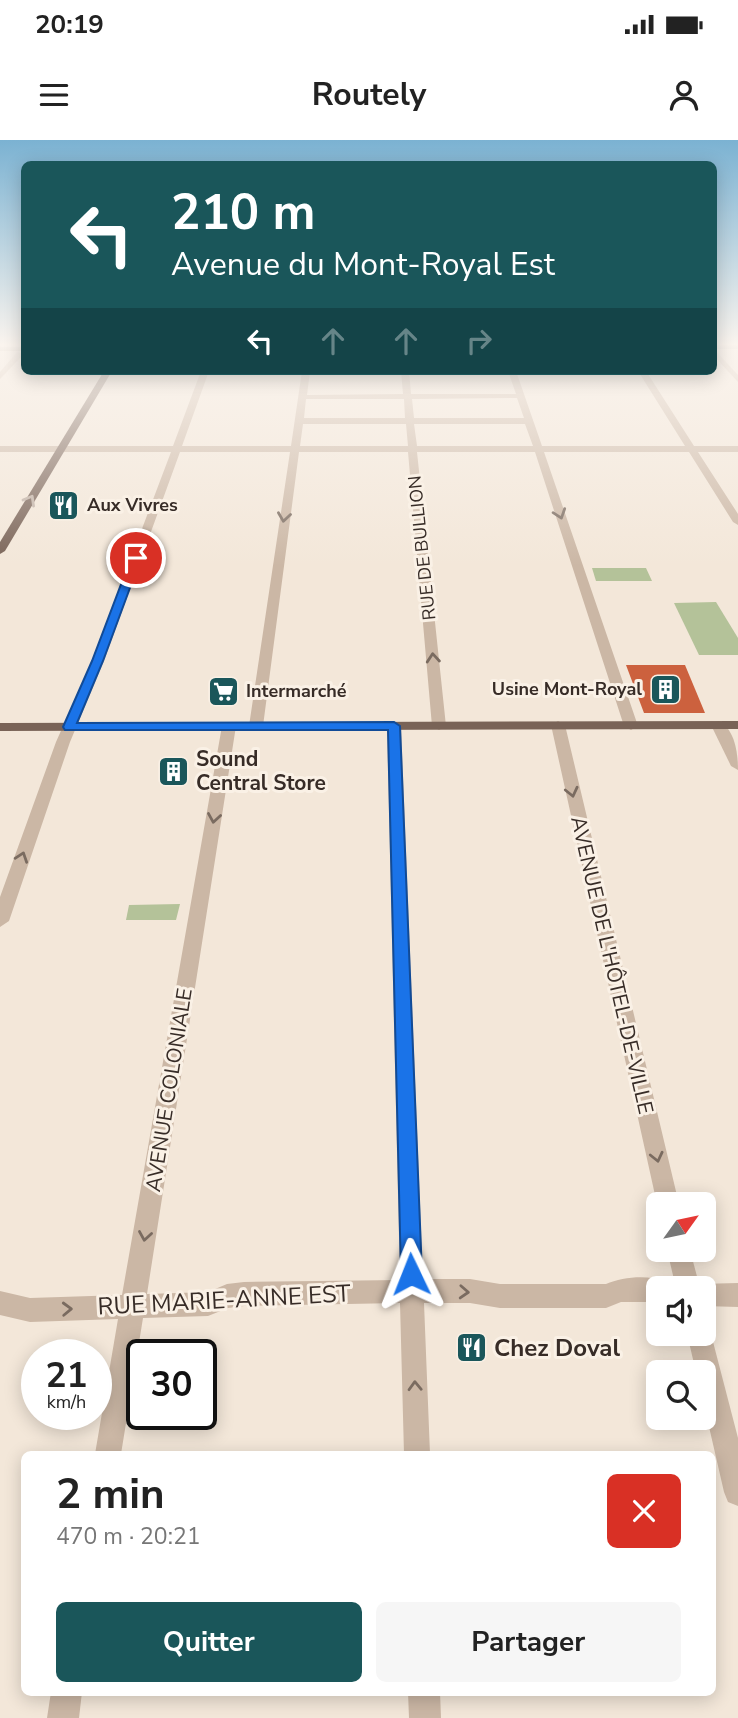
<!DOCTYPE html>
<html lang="fr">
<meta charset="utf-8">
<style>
body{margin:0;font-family:"Nunito Sans",sans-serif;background:#f6f6f6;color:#222;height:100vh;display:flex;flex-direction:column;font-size:26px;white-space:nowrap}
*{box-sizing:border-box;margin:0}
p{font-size:23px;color:#767676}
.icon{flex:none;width:38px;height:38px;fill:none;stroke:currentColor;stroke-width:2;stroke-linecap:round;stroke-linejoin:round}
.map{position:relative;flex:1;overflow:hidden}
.details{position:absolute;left:21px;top:1311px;width:695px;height:245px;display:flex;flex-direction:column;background:#fff;border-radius:10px;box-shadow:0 4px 18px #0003}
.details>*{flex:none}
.top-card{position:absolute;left:21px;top:21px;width:696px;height:214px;border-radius:10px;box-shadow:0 4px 18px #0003;background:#1a565a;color:#fff;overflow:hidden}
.needle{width:46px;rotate:57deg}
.controls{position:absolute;left:646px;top:1052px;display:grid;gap:14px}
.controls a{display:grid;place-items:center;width:70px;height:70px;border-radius:10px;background:#fff;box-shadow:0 4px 18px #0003;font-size:35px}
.speed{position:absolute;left:21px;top:1199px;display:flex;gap:14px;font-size:35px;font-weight:700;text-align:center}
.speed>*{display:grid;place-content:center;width:91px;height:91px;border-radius:50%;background:#fff;box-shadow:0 4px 18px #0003;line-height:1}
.speed small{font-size:18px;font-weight:400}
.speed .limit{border:4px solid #111;border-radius:10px;background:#fff;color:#111}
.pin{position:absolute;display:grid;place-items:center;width:60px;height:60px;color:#fff;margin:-30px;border:4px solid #fff;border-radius:50%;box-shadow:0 2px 7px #0007}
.me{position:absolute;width:77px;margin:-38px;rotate:358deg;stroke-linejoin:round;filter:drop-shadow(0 0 5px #0008)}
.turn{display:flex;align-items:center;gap:24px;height:147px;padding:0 35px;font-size:32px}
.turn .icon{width:91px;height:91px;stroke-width:2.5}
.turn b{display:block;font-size:49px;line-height:60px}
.lanes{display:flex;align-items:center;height:66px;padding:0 35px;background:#0003;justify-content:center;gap:35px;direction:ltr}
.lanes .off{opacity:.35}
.round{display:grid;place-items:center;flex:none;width:74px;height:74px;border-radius:10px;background:#f6f6f6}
.headline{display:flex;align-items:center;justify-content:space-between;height:119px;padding:0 35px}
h1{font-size:42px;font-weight:700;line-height:52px}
.primary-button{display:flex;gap:14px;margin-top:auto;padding:14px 35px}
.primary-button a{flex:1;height:80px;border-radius:10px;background:#1a565a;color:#fff;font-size:28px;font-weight:700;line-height:80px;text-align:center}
.primary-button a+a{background:#f6f6f6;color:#222}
.status{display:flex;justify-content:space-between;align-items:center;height:49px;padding:0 35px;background:#fff;direction:ltr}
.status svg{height:19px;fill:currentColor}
header{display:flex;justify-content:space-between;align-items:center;height:91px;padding:0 35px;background:#fff;font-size:32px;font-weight:700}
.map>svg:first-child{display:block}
</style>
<div class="status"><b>20:19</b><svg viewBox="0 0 49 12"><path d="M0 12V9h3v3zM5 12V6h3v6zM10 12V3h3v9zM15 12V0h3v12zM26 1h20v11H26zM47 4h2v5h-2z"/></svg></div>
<header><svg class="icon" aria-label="menu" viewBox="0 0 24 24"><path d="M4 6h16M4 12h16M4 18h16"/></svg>Routely<svg class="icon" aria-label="person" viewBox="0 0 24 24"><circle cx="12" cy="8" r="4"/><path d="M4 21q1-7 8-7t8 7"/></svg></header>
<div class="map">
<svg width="738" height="1578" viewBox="0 0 738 1578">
<rect width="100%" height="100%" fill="#f3e7d9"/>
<g fill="#b4c299">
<path d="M 592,428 L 646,428 L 652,441 L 596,441 Z"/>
<path d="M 716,462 L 738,498 L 738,515 L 699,515 L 674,463 Z"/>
<path d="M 180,764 L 176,780 L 126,780 L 129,765 Z"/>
</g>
<path fill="#cc613e" d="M 626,525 L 685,525 L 705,573 L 644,573 Z"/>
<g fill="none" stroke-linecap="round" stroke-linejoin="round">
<g fill="#cbb7a5" fill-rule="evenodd">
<path d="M 714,209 L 738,235 L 738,242 L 714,216 Z"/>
<path d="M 17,212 L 24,214 L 0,239 L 0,232 Z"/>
<path d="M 201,231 L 209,231 L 182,306 L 291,306 L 302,231 L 310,231 L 307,255 L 403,254 L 401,231 L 409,231 L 411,254 L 516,254 L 508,231 L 516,231 L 542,306 L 685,306 L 638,231 L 646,231 L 694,306 L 738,306 L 738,312 L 698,312 L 738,374 L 738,385 L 733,382 L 689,312 L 544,312 L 638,586 L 631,590 L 624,586 L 535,312 L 417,312 L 446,586 L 439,590 L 432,586 L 408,312 L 299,312 L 263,586 L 256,590 L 249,586 L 290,312 L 180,312 L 104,521 L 70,602 L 9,781 L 0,787 L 0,757 L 56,602 L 92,521 L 171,312 L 0,312 L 0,306 L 173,306 ZM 517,258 L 524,278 L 414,278 L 412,259 ZM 306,259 L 404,259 L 405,278 L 304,278 ZM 303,284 L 406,284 L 408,306 L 300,306 ZM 414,284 L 525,284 L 533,306 L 417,306 Z"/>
<path d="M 558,581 L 565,585 L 679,1064 L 658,1064 L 658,1067 L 657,1064 L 551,585 Z"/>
<path d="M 718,581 C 735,588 738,614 738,630 L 731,626 L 711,585 Z"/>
<path d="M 229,582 L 236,586 L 147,1154 L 208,1152 L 227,1144 L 244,1142 L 400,1140 L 387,586 L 394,582 L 401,586 L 423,1139 L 470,1139 L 500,1144 L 606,1144 C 623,1137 648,1134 666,1142 L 669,1148 L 658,1148 L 658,1162 L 621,1162 L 606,1168 L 500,1168 L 470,1163 L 424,1163 L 430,1314 L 404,1314 L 400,1163 L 244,1166 L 228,1168 L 208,1176 L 143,1178 L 121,1314 L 95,1314 L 118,1179 L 30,1182 L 0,1175 L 0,1151 L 30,1158 L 122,1155 L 222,586 Z"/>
<path d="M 667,1110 L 690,1110 L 699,1144 L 738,1143 L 738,1167 L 704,1166 L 704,1148 L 676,1148 Z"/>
<path d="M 704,1184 L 708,1185 L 711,1194 L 738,1298 L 738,1366 L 728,1362 L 724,1352 L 704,1265 L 704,1232 L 696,1232 L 687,1194 L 704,1194 Z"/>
<path d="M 51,1552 L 82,1552 L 79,1578 L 47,1578 Z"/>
<path d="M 408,1552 L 440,1552 L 441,1578 L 409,1578 Z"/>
</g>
<g fill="#796357" fill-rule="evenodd">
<rect x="714" y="205" width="24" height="4"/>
<rect x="0" y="207" width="24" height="4"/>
<path d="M 104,231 L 112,231 L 5,411 L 0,414 L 0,402 Z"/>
<path d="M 738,581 L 738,589 L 0,591 L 0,583 Z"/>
</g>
</g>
<defs><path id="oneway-chevron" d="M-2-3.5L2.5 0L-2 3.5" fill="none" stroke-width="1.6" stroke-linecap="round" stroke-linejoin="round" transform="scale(1.75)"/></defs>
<use stroke="#c0b1a6" href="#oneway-chevron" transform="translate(30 360) rotate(-60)"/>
<g stroke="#7a6b60">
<use href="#oneway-chevron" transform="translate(560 374) rotate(71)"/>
<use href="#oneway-chevron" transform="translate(284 377) rotate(98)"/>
<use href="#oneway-chevron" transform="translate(433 518) rotate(-95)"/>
<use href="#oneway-chevron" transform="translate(572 652) rotate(77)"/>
<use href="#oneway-chevron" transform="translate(214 678) rotate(99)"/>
<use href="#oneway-chevron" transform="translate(22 717) rotate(-71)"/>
<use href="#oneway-chevron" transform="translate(657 1017) rotate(77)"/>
<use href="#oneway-chevron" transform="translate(145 1096) rotate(99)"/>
<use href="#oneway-chevron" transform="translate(464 1152) rotate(3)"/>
<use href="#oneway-chevron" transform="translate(67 1169) rotate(-2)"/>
<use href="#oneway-chevron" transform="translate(415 1246) rotate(-92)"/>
</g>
<linearGradient id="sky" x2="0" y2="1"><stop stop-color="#7bb2d2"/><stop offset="0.48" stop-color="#faf4ee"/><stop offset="1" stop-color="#faf4ee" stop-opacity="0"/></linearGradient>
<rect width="738" height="426" fill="url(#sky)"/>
<path fill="#1a73e8" stroke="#114b97" stroke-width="2" d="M 136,415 L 141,418 L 103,521 L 77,583 L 394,582 L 400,586 L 422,1134 L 419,1142 L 411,1145 L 404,1142 L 401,1134 L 388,590 L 65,590 L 63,587 L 92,521 L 131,418 Z"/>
<defs>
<symbol id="restaurant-square" viewBox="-11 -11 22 22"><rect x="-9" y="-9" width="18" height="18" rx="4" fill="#1a565a" stroke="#faf1e6"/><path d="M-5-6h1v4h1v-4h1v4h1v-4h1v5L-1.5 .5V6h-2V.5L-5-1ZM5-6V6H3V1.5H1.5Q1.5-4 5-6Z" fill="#fff"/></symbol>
<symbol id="building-square" viewBox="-11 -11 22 22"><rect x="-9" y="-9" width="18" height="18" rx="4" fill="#1a565a" stroke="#faf1e6"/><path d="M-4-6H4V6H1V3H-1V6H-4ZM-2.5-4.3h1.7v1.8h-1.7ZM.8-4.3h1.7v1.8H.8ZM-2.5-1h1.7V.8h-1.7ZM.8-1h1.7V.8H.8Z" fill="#fff"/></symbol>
<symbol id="supermarket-square" viewBox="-11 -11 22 22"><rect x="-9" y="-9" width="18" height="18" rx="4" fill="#1a565a" stroke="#faf1e6"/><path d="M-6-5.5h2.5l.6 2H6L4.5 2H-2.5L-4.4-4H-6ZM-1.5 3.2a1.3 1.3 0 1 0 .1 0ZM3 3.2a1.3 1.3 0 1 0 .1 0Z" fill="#fff"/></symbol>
</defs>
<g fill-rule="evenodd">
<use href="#restaurant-square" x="46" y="348" width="35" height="35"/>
<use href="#building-square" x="648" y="532" width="35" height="35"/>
<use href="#supermarket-square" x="206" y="534" width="35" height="35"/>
<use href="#building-square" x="156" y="614" width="35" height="35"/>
<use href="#restaurant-square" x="454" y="1190" width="35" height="35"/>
</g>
<g text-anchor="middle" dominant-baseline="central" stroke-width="6" stroke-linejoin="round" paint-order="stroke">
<g font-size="18" font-weight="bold" fill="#372c27" stroke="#faf1e6" text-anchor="start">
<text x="87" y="365">Aux Vivres</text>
<text x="642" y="549" text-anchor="end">Usine Mont-Royal</text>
<text x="246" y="551">Intermarché</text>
</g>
<g font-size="18" fill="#372c27" stroke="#faf1e6">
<text transform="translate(422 408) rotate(-96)">RUE DE BULLION</text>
</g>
<g font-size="21" font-weight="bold" fill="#372c27" stroke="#faf1e6" text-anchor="start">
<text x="196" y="619">Sound<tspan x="196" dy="24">Central Store</tspan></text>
</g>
<g font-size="21" fill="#372c27" stroke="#faf1e6">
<text transform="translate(612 825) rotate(77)">AVENUE DE L'HÔTEL-DE-VILLE</text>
<text transform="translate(169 950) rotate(-81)">AVENUE COLONIALE</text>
</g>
<g font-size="24" fill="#372c27" stroke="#faf1e6">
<text transform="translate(224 1160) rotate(-3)">RUE MARIE-ANNE EST</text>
</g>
<g font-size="24" font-weight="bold" fill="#372c27" stroke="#faf1e6" text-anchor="start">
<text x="494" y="1208">Chez Doval</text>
</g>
</g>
</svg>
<div class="controls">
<a><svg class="needle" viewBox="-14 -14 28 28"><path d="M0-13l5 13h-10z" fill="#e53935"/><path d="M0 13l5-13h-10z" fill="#767676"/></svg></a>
<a><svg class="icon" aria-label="sound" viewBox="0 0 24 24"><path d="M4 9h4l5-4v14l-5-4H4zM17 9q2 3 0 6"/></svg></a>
<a><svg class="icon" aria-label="search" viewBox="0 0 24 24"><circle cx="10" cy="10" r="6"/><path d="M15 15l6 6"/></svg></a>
</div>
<div class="speed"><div>21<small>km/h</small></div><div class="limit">30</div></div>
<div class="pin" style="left:136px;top:418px;background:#d93025"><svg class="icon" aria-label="arrive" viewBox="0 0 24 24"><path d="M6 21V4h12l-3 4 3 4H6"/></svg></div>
<svg class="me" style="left:411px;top:1134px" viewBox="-20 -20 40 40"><path d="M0-17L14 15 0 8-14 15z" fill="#1a73e8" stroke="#fff" stroke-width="4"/></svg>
<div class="top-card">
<div class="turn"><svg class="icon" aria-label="left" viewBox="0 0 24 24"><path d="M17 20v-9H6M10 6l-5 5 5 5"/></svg><div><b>210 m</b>Avenue du Mont-Royal Est</div></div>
<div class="lanes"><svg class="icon" aria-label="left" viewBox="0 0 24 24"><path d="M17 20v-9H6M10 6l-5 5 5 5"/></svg><svg class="icon off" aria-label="ahead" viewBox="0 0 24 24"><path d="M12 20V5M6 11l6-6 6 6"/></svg><svg class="icon off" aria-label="ahead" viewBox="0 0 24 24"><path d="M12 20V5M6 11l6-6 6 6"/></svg><svg class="icon off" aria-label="right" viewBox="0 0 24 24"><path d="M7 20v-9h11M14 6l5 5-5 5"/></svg></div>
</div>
<section class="details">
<div class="headline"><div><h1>2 min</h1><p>470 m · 20:21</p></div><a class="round" style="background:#d93025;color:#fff"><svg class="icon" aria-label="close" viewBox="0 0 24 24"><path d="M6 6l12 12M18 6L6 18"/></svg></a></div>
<div class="primary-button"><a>Quitter</a><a>Partager</a></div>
</section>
</div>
